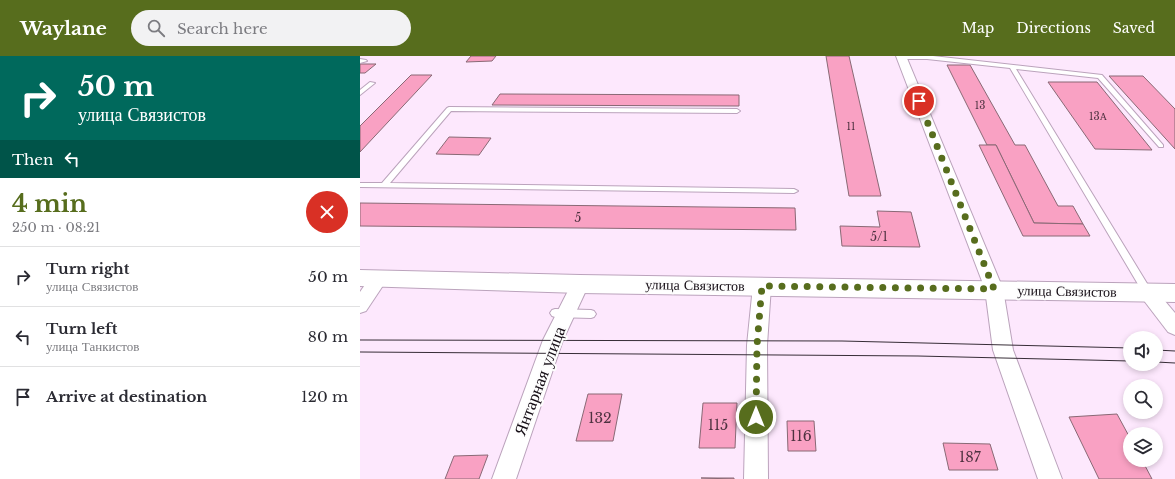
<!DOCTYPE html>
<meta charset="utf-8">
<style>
body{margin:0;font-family:"Libre Baskerville",serif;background:#f2f2f3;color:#2b2b33;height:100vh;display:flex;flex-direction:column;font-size:15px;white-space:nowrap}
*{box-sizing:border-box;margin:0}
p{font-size:13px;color:#7c7c81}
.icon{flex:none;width:22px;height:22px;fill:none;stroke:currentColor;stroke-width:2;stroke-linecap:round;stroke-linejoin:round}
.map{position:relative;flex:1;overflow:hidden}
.panel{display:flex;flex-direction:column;background:#fff;width:360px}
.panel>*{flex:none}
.banner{background:#00695c;color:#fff;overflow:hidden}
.buttons{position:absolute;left:763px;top:275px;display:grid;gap:8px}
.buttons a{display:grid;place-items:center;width:40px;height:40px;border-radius:50%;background:#fff;box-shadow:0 2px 6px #0003;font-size:20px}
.pin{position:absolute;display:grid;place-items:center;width:34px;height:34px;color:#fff;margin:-17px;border:2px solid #fff;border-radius:50%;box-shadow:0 1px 4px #0007}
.me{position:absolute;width:44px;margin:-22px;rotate:0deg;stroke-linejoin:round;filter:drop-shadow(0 0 3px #0008)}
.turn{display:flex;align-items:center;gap:14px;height:84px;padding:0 12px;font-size:18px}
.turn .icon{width:52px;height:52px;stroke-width:2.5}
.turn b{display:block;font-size:28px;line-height:34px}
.then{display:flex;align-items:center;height:38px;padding:0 12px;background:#0003;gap:8px;font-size:15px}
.round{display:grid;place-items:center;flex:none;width:42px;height:42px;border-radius:21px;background:#f2f2f3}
.headline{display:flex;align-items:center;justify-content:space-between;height:68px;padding:0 12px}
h1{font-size:24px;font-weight:700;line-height:30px;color:#576d1d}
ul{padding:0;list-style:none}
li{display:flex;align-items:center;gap:12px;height:60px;padding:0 12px;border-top:1px solid #e1e1e2}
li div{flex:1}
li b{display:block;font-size:15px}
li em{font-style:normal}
header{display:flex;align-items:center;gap:24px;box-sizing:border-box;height:56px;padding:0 20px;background:#576d1d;color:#fff}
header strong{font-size:19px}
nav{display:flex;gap:22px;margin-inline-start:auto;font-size:14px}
.search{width:280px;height:36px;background:#f2f2f3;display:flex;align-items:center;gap:10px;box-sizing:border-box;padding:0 14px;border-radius:22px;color:#7c7c81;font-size:15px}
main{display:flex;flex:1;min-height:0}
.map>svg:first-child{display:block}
</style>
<header>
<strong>Waylane</strong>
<div class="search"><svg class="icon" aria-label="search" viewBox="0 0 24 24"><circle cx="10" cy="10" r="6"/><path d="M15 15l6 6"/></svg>Search here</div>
<nav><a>Map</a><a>Directions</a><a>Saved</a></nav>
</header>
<main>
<section class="panel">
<div class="banner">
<div class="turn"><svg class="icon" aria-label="right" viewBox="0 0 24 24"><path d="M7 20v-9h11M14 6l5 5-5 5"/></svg><div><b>50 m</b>улица Связистов</div></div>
<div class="then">Then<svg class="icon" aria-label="left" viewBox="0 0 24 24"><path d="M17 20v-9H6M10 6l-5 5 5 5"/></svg></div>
</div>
<div class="headline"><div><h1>4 min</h1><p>250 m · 08:21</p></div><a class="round" style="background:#d93025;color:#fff"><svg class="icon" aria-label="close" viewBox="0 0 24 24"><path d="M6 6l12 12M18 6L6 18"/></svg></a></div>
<ul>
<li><svg class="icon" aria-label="right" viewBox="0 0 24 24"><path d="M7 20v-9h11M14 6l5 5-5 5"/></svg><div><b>Turn right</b><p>улица Связистов</p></div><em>50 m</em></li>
<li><svg class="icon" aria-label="left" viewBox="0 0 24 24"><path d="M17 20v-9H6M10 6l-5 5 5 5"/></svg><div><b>Turn left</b><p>улица Танкистов</p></div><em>80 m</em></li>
<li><svg class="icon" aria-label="arrive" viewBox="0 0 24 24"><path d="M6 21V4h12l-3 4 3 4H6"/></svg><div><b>Arrive at destination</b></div><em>120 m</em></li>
</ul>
</section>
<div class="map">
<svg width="815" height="423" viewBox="0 0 815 423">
<rect width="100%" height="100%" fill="#fde8fd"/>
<g fill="#f9a1c3" stroke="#896975">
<path d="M 111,0 L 136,0 L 132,5 L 106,6 Z"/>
<path d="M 466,0 L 489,0 L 521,140 L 489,140 Z"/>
<path d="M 0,8 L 16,8 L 5,17 L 0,17 Z"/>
<path d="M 587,9 L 610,9 L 655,89 L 665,89 L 698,150 L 713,150 L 723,168 L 674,167 L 636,89 L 627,89 Z"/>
<path d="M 51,19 L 72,19 L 0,96 L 0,70 Z"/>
<path d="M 749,20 L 783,20 L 815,53 L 815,93 Z"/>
<path d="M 688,26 L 737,26 L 792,94 L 735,93 Z"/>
<path d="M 140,38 L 379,39 L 379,50 L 132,49 Z"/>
<path d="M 89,81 L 131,82 L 119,99 L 76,98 Z"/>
<path d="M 619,89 L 636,89 L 674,167 L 723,168 L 730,180 L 663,180 Z"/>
<path d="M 0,147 L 435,152 L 436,174 L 0,170 Z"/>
<path d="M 517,155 L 551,156 L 560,191 L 482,190 L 480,170 L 520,171 Z"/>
<path d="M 228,338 L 262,338 L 253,385 L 216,385 Z"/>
<path d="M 343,347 L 377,347 L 375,392 L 339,392 Z"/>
<path d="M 757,358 L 770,382 L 770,404 L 782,404 L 792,423 L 739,423 L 709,361 Z"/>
<path d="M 427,365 L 454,365 L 456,395 L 428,395 Z"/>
<path d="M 583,387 L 630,388 L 638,414 L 589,414 Z"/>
<path d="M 128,399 L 119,423 L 85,423 L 94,400 Z"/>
<path d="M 341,422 L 374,422 L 374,423 Z"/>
</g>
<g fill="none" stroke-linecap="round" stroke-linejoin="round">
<defs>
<g id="service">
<path d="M 540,0 L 573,0 L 742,19 L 803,89 L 803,91 L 799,91 L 738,22 L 656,13 L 791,234 L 793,237 L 791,240 L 785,240 L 650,12 L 567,3 L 542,3 L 540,2 Z"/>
<path d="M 0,3 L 6,4 L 7,5 L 0,7 Z"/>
<path d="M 10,26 L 15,27 L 0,39 L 0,34 Z"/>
<path d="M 89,51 L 377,53 L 380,55 L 377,57 L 91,55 L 30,127 L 434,133 L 438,135 L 434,137 L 0,131 L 0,127 L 22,127 L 87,52 Z"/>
<path d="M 195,253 L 231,254 L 234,255 L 236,258 L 234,261 L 231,262 L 195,261 L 192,260 L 190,257 L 192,254 Z"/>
</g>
<g id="minor">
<path d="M 536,0 L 546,0 L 643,233 L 653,294 L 702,423 L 678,423 L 633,294 L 625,233 Z"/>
<path d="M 19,215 L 25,217 L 28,222 L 6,255 L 0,257 L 0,236 L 13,217 Z"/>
<path d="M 220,221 L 226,223 L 229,228 L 203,284 L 156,423 L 132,423 L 183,284 L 214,223 Z"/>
<path d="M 402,223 L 408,225 L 411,230 L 407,289 L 408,423 L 384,423 L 387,289 L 393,230 L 396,225 Z"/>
<path d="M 788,230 L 794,232 L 815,257 L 815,279 L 808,276 L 782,242 L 779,237 L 782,232 Z"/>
</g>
<path id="tertiary" d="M 0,214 L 220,219 L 815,228 L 815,246 L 220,237 L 0,230 Z"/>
</defs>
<use href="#service" stroke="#bba3bc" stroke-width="2"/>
<use href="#minor" stroke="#bba3bc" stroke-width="2"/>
<use href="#tertiary" stroke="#bba3bc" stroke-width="2"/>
<use href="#service" fill="#fff" fill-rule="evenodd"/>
<use href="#minor" fill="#fff" fill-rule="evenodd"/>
<use href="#tertiary" fill="#fff" fill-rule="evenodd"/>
<g stroke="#372d37" stroke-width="1">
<path d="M 0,284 L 482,285 L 770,292"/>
<path d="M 796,294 L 815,295"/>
<path d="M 0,296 L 558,300 L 770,305"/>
<path d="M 796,306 L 815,307"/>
</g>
</g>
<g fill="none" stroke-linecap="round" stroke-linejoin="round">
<path stroke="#576d1d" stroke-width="7" stroke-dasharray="0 12.6" d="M 396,361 L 397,289 L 402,230 L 634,233 L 559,45"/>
</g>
<g text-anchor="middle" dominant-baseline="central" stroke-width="4" stroke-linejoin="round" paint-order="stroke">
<g font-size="10" fill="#4e3240">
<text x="620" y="49">13</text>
<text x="738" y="60">13А</text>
<text x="491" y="70">11</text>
</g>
<g font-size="12" fill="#4e3240">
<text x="218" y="161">5</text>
<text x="519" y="180">5/1</text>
</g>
<g font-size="14" fill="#150d15" stroke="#fdfdfd">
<text transform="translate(335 229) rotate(1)">улица Связистов</text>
<text transform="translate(707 235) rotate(1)">улица Связистов</text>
</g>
<g font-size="14" fill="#4e3240">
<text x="240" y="362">132</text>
<text x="358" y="369">115</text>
<text x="441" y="380">116</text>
<text x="610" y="401">187</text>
</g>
<g font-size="17" fill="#150d15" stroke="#fdfdfd">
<text transform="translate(180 325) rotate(-69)">Янтарная улица</text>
</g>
</g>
</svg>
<div class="buttons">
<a><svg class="icon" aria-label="sound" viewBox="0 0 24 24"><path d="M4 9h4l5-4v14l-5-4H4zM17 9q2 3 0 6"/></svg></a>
<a><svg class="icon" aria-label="search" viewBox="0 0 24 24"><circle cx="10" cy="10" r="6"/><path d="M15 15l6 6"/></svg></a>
<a><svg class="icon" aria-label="layers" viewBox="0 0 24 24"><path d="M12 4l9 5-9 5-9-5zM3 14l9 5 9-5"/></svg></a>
</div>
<div class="pin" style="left:559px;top:45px;background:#d93025"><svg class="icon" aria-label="arrive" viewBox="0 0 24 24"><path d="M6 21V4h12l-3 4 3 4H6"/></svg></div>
<svg class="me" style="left:396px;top:361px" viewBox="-20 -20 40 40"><circle r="17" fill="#576d1d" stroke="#fff" stroke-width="3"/><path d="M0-11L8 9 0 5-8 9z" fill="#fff"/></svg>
</div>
</main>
